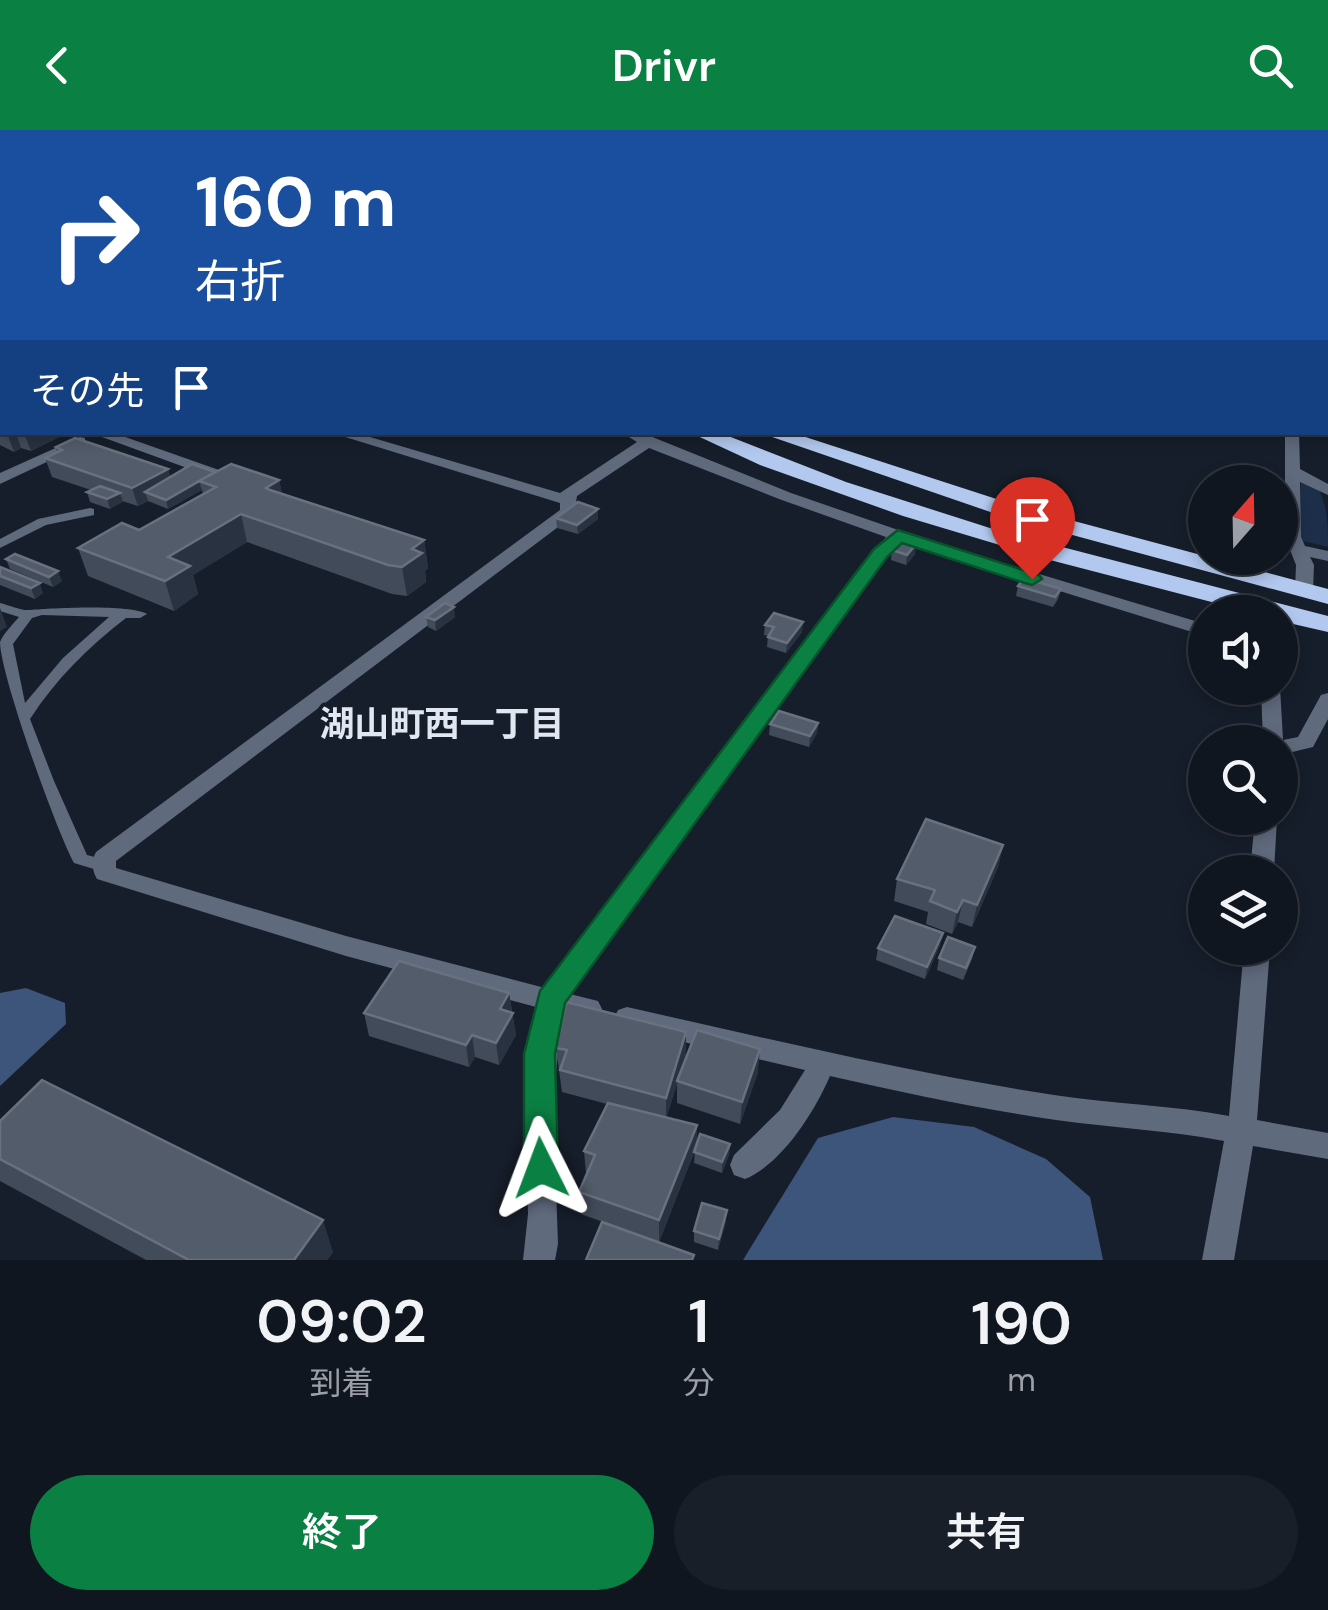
<!DOCTYPE html>
<html lang="ja">
<meta charset="utf-8">
<style>
body{margin:0;font-family:"DM Sans","Noto Sans JP",sans-serif;background:#191f29;color:#f1f3f6;height:100vh;display:flex;flex-direction:column;font-size:38px;white-space:nowrap}
*{box-sizing:border-box;margin:0}
p{font-size:32px;color:#9c9fa5}
.icon{flex:none;width:55px;height:55px;fill:none;stroke:currentColor;stroke-width:2;stroke-linecap:round;stroke-linejoin:round}
.map{position:relative;height:1130px;overflow:hidden}
.sheet{display:flex;flex-direction:column;background:#101620;flex:1}
.sheet>*{flex:none}
.hud{position:absolute;left:0px;top:0px;width:1330px;height:305px;box-shadow:0 5px 15px #0003,0 0 0 2px #30353e;background:#1a4fa0;color:#fff;overflow:hidden}
.needle{width:65px;rotate:20deg}
.buttons{position:absolute;left:1188px;top:335px;display:grid;gap:20px}
.buttons a{display:grid;place-items:center;width:110px;height:110px;border-radius:50%;background:#101620;box-shadow:0 5px 15px #0003,0 0 0 2px #30353e;font-size:50px}
.pin{position:absolute;display:grid;place-items:center;width:85px;height:85px;color:#fff;margin:-102px -42px;border-radius:50% 50% 50% 0;rotate:-45deg;box-shadow:0 0 10px #0007}
.pin .icon{rotate:45deg}
.me{position:absolute;width:110px;margin:-55px;rotate:357deg;stroke-linejoin:round;filter:drop-shadow(0 0 8px #0008)}
.turn{display:flex;align-items:center;gap:35px;height:210px;padding:0 30px;font-size:45px}
.turn .icon{width:130px;height:130px;stroke-width:2.5}
.turn b{display:block;font-size:70px;line-height:85px}
.then{display:flex;align-items:center;height:95px;padding:0 30px;background:#0003;gap:20px;font-size:38px}
.eta{display:flex;justify-content:space-evenly;align-items:center;height:170px;text-align:center}
.eta b{font-size:60px;font-weight:600;line-height:70px}
.button{display:flex;gap:20px;margin-top:auto;padding:20px 30px}
.button a{flex:1;height:115px;border-radius:60px;background:#0b8043;color:#fff;font-size:40px;font-weight:600;line-height:115px;text-align:center}
.button a+a{background:#191f29;color:#f1f3f6}
header{display:flex;justify-content:space-between;align-items:center;height:130px;padding:0 30px;background:#0b8043;color:#fff;font-size:45px;font-weight:600}
.map>svg:first-child{display:block}
</style>
<header><svg class="icon" aria-label="back" viewBox="0 0 24 24"><path d="M15 5l-7 7 7 7"/></svg>Drivr<svg class="icon" aria-label="search" viewBox="0 0 24 24"><circle cx="10" cy="10" r="6"/><path d="M15 15l6 6"/></svg></header>
<div class="map">
<svg width="1328" height="1130" viewBox="0 0 1328 1130">
<rect width="100%" height="100%" fill="#161e2b"/>
<path fill="#1d2e4b" d="M 1301,351 L 1317,356 C 1328,376 1328,395 1328,417 L 1303,411 L 1299,406 Z"/>
<g fill="#3d547b">
<path d="M 26,858 L 65,873 L 66,894 L 0,956 L 0,863 Z"/>
<path d="M 893,987 L 974,997 L 1046,1029 L 1090,1067 L 1103,1130 L 743,1130 L 818,1008 Z"/>
</g>
<g fill="none" stroke-linecap="round" stroke-linejoin="round">
<g fill="#5f6a7d" fill-rule="evenodd">
<path d="M 90,378 L 94,379 L 94,385 L 46,395 L 0,418 L 0,409 L 38,389 Z"/>
<path d="M 0,473 C 9,475 21,481 30,480 C 53,478 130,474 147,484 L 140,488 L 126,488 C 88,517 56,549 30,589 L 54,651 L 87,725 L 110,731 L 113,736 L 110,741 L 104,742 L 74,733 C 56,700 0,544 0,512 C 3,504 13,494 19,487 L 0,481 ZM 42,485 L 109,487 L 63,528 L 25,573 L 13,514 L 32,488 Z"/>
</g>
<g fill="#5f6a7d" fill-rule="evenodd">
<path d="M 2,191 L 2,199 L 0,200 L 0,192 Z"/>
<rect x="0" y="260" width="2" height="8"/>
<path d="M 111,302 L 219,340 L 222,343 L 214,348 L 209,346 L 91,303 Z"/>
<path d="M 329,302 L 353,302 L 560,363 L 637,312 L 621,302 L 640,302 L 791,363 L 930,411 L 1205,494 L 1205,506 L 901,412 L 886,427 L 570,864 L 598,871 L 602,879 L 598,887 L 589,890 L 562,883 L 553,973 L 558,1114 L 555,1130 L 523,1130 L 528,1084 L 525,955 L 536,877 L 346,826 L 97,749 C 92,741 91,731 96,722 L 560,380 L 560,373 ZM 649,318 L 779,369 L 886,407 L 545,858 L 346,806 L 116,738 L 116,731 L 574,385 L 577,366 Z"/>
<path d="M 1285,302 L 1299,302 L 1300,339 L 1328,354 L 1328,365 L 1300,352 L 1301,407 L 1305,416 L 1328,421 L 1328,431 L 1310,427 L 1314,435 L 1313,462 L 1304,467 L 1295,462 L 1296,435 L 1285,407 Z"/>
<path d="M 80,307 L 85,308 L 85,314 L 0,354 L 0,343 Z"/>
<path d="M 1280,557 L 1283,610 L 1298,607 L 1321,565 L 1328,563 L 1328,589 L 1313,617 L 1280,625 L 1280,612 L 1263,612 L 1261,558 Z"/>
<path d="M 1255,688 L 1277,688 L 1274,742 L 1250,742 Z"/>
<path d="M 1244,818 L 1270,818 L 1257,990 L 1328,1003 L 1328,1029 L 1253,1016 L 1234,1130 L 1202,1130 L 1224,1011 C 1168,1000 1112,998 1056,990 C 980,979 905,963 830,946 C 815,981 782,1034 745,1049 L 734,1045 L 730,1035 L 734,1025 L 780,980 L 805,940 L 627,899 L 618,896 L 614,888 L 618,880 L 627,877 C 769,909 910,943 1054,965 C 1112,974 1171,975 1229,986 Z"/>
</g>
<g fill="#5f6a7d" fill-rule="evenodd">
<path d="M 1120,0 L 1152,0 L 1154,2 L 1124,2 Z"/>
<rect x="0" y="66" width="2" height="6"/>
</g>
<path stroke="#8596b4" stroke-width="20" d="M 255,2 L 264,0"/>
<g fill="#b2c8ee" fill-rule="evenodd">
<path d="M 86,0 L 101,0 L 103,2 L 88,2 Z"/>
<path d="M 118,0 L 133,0 L 135,2 L 120,2 Z"/>
<path d="M 689,302 L 718,302 L 846,352 L 993,399 L 1328,486 L 1328,502 L 1280,491 L 1280,482 L 1250,482 L 1050,430 L 903,386 L 760,335 Z"/>
<path d="M 758,302 L 790,302 L 1018,376 L 1328,459 L 1328,474 L 1002,386 Z"/>
</g>
</g>
<g fill="#424b59">
<path d="M 1059,0 L 1075,0 L 1073,2 L 1059,2 Z"/>
<path d="M 1211,0 L 1328,0 L 1328,6 L 1328,2 L 1237,2 Z"/>
<path d="M 2,276 L 2,302 L 69,302 L 31,321 L 21,318 L 14,322 L 0,315 L 0,278 Z"/>
<path d="M 56,317 L 168,339 L 170,347 L 215,343 L 279,350 L 282,364 L 424,410 L 428,438 L 425,441 L 426,452 L 407,466 L 392,464 L 247,412 L 193,445 L 198,464 L 174,481 L 88,446 L 78,418 L 139,400 L 203,364 L 202,360 L 168,379 L 148,371 L 138,376 L 122,371 L 110,379 L 90,372 L 87,362 L 91,360 L 52,347 L 45,328 L 57,322 Z"/>
<path d="M 556,388 L 598,389 L 578,404 L 557,398 Z"/>
<path d="M 892,420 L 915,424 L 906,435 L 891,430 Z"/>
<path d="M 6,429 L 62,451 L 53,457 L 10,439 Z"/>
<path d="M 0,437 L 43,463 L 35,469 L 0,455 Z"/>
<path d="M 1018,456 L 1061,459 L 1058,469 L 1053,477 L 1016,466 Z"/>
<path d="M 426,487 L 455,487 L 436,501 L 428,497 Z"/>
<path d="M 765,495 L 802,502 L 786,523 L 767,517 L 768,506 L 764,505 Z"/>
<path d="M 818,593 L 817,603 L 809,617 L 769,605 L 770,594 Z"/>
<path d="M 1003,715 L 998,737 L 972,797 L 958,792 L 952,804 L 926,794 L 928,782 L 894,771 L 897,749 Z"/>
<path d="M 940,815 L 925,849 L 876,830 L 878,818 Z"/>
<path d="M 975,817 L 972,829 L 963,850 L 937,840 L 939,828 Z"/>
<path d="M 509,863 L 516,905 L 499,935 L 475,927 L 469,937 L 369,906 L 364,883 Z"/>
<path d="M 556,918 L 686,925 L 681,940 L 758,942 L 740,994 L 677,973 L 677,954 L 666,987 L 697,995 L 696,1017 L 730,1014 L 729,1025 L 722,1043 L 694,1033 L 695,1020 L 659,1112 L 581,1084 L 579,1062 L 587,1044 L 586,1043 L 584,1021 L 607,974 L 562,962 Z"/>
<path d="M 0,991 L 333,1122 L 327,1130 L 146,1130 L 0,1051 Z"/>
<path d="M 726,1091 L 718,1120 L 694,1112 L 694,1101 Z"/>
</g>
<g fill="#293240">
<path d="M 2,126 L 2,143 L 0,143 L 0,127 Z"/>
<path d="M 9,302 L 16,302 L 21,318 L 14,322 L 7,303 Z"/>
<path d="M 25,302 L 69,302 L 31,321 L 24,303 Z"/>
<path d="M 168,339 L 173,357 L 145,362 L 148,371 L 138,376 L 132,358 Z"/>
<path d="M 215,342 L 199,351 L 202,360 L 168,379 L 166,370 Z"/>
<path d="M 279,350 L 285,377 L 266,358 Z"/>
<path d="M 120,363 L 123,372 L 110,379 L 107,369 Z"/>
<path d="M 598,379 L 598,389 L 578,404 L 577,395 Z"/>
<path d="M 241,384 L 247,412 L 193,445 L 198,464 L 174,481 L 165,451 L 168,427 Z"/>
<path d="M 424,410 L 428,438 L 425,441 L 426,452 L 407,466 L 402,437 L 412,419 Z"/>
<path d="M 916,414 L 915,424 L 906,435 L 907,425 Z"/>
<path d="M 58,441 L 62,451 L 53,457 L 49,447 Z"/>
<path d="M 40,453 L 43,463 L 35,469 L 31,458 Z"/>
<path d="M 454,477 L 455,487 L 436,501 L 435,490 Z"/>
<path d="M 0,478 L 7,497 L 0,501 Z"/>
<path d="M 803,492 L 802,502 L 786,523 L 787,513 Z"/>
<path d="M 818,593 L 817,603 L 809,617 L 810,606 Z"/>
<path d="M 1003,715 L 998,737 L 972,797 L 977,775 Z"/>
<path d="M 963,770 L 958,792 L 952,804 L 957,782 Z"/>
<path d="M 943,803 L 940,815 L 925,849 L 927,837 Z"/>
<path d="M 509,863 L 516,905 L 499,935 L 496,913 L 500,879 Z"/>
<path d="M 686,902 L 686,925 L 666,990 L 666,968 Z"/>
<path d="M 472,905 L 475,927 L 469,937 L 466,915 Z"/>
<path d="M 760,919 L 758,942 L 740,994 L 742,972 Z"/>
<path d="M 697,995 L 696,1017 L 659,1112 L 659,1090 Z"/>
<path d="M 730,1014 L 729,1025 L 722,1043 L 722,1032 Z"/>
<path d="M 727,1080 L 726,1091 L 718,1120 L 719,1109 Z"/>
<path d="M 323,1090 L 333,1122 L 327,1130 L 294,1130 Z"/>
</g>
<g fill="#535c6a" stroke="#69717f" stroke-width="2.5">
<path d="M 2,276 L 2,301 L 0,300 L 0,278 Z"/>
<path d="M 75,308 L 168,339 L 132,358 L 45,328 L 62,320 L 56,317 Z"/>
<path d="M 192,334 L 215,342 L 166,370 L 145,362 Z"/>
<path d="M 231,334 L 279,350 L 266,358 L 270,360 L 424,410 L 412,419 L 422,423 L 402,437 L 388,435 L 241,384 L 168,427 L 190,436 L 165,451 L 78,418 L 122,393 L 139,400 L 216,357 L 199,351 Z"/>
<path d="M 100,356 L 120,363 L 107,369 L 87,362 Z"/>
<path d="M 578,372 L 598,379 L 577,395 L 556,388 Z"/>
<path d="M 901,410 L 916,414 L 907,425 L 892,420 Z"/>
<path d="M 15,424 L 58,441 L 49,447 L 6,429 Z"/>
<path d="M 0,437 L 40,453 L 31,458 L 0,446 Z"/>
<path d="M 1024,448 L 1061,459 L 1055,467 L 1018,456 Z"/>
<path d="M 445,473 L 454,477 L 435,490 L 426,487 Z"/>
<path d="M 774,483 L 803,492 L 787,513 L 768,507 L 774,497 L 765,495 Z"/>
<path d="M 779,581 L 818,593 L 810,606 L 770,594 Z"/>
<path d="M 926,689 L 1003,715 L 977,775 L 963,770 L 957,782 L 930,771 L 935,760 L 897,749 Z"/>
<path d="M 895,786 L 943,803 L 927,837 L 878,818 Z"/>
<path d="M 948,807 L 975,817 L 966,838 L 939,828 Z"/>
<path d="M 399,831 L 509,863 L 500,879 L 513,883 L 496,913 L 472,905 L 466,915 L 364,883 Z"/>
<path d="M 566,872 L 686,902 L 666,968 L 560,940 L 567,920 L 556,918 Z"/>
<path d="M 697,900 L 760,919 L 742,972 L 677,951 Z"/>
<path d="M 42,950 L 323,1090 L 294,1130 L 189,1130 L 0,1029 L 0,991 Z"/>
<path d="M 608,973 L 697,995 L 659,1090 L 579,1062 L 595,1025 L 584,1021 Z"/>
<path d="M 700,1004 L 730,1014 L 722,1032 L 694,1022 Z"/>
<path d="M 702,1073 L 727,1080 L 719,1109 L 694,1101 Z"/>
<path d="M 602,1092 L 694,1125 L 692,1130 L 586,1130 Z"/>
</g>
<path fill="#0b8043" stroke="#07532c" stroke-width="2.5" d="M 898,400 L 1039,445 L 1042,449 L 1032,455 L 1025,453 L 902,413 L 887,427 L 565,873 L 555,924 L 558,1038 L 553,1049 L 541,1054 L 529,1049 L 524,1038 L 524,924 L 540,861 L 874,419 Z"/>
<g text-anchor="middle" dominant-baseline="central" stroke-width="8" stroke-linejoin="round" paint-order="stroke">
<g font-size="35" font-weight="bold" fill="#e1e7f1" stroke="#161e2b">
<text x="442" y="594">湖山町西一丁目</text>
</g>
</g>
</svg>
<div class="buttons">
<a><svg class="needle" viewBox="-14 -14 28 28"><path d="M0-13l5 13h-10z" fill="#e53935"/><path d="M0 13l5-13h-10z" fill="#9c9fa5"/></svg></a>
<a><svg class="icon" aria-label="sound" viewBox="0 0 24 24"><path d="M4 9h4l5-4v14l-5-4H4zM17 9q2 3 0 6"/></svg></a>
<a><svg class="icon" aria-label="search" viewBox="0 0 24 24"><circle cx="10" cy="10" r="6"/><path d="M15 15l6 6"/></svg></a>
<a><svg class="icon" aria-label="layers" viewBox="0 0 24 24"><path d="M12 4l9 5-9 5-9-5zM3 14l9 5 9-5"/></svg></a>
</div>
<div class="pin" style="left:1032px;top:449px;background:#d93025"><svg class="icon" aria-label="arrive" viewBox="0 0 24 24"><path d="M6 21V4h12l-3 4 3 4H6"/></svg></div>
<svg class="me" style="left:541px;top:1038px" viewBox="-20 -20 40 40"><path d="M0-17L14 15 0 8-14 15z" fill="#0b8043" stroke="#fff" stroke-width="4"/></svg>
<div class="hud">
<div class="turn"><svg class="icon" aria-label="right" viewBox="0 0 24 24"><path d="M7 20v-9h11M14 6l5 5-5 5"/></svg><div><b>160 m</b>右折</div></div>
<div class="then">その先<svg class="icon" aria-label="arrive" viewBox="0 0 24 24"><path d="M6 21V4h12l-3 4 3 4H6"/></svg></div>
</div>
</div>
<section class="sheet">
<div class="eta">
<div><b>09:02</b><p>到着</p></div>
<div><b>1</b><p>分</p></div>
<div><b>190</b><p>m</p></div>
</div>
<div class="button"><a>終了</a><a>共有</a></div>
</section>
